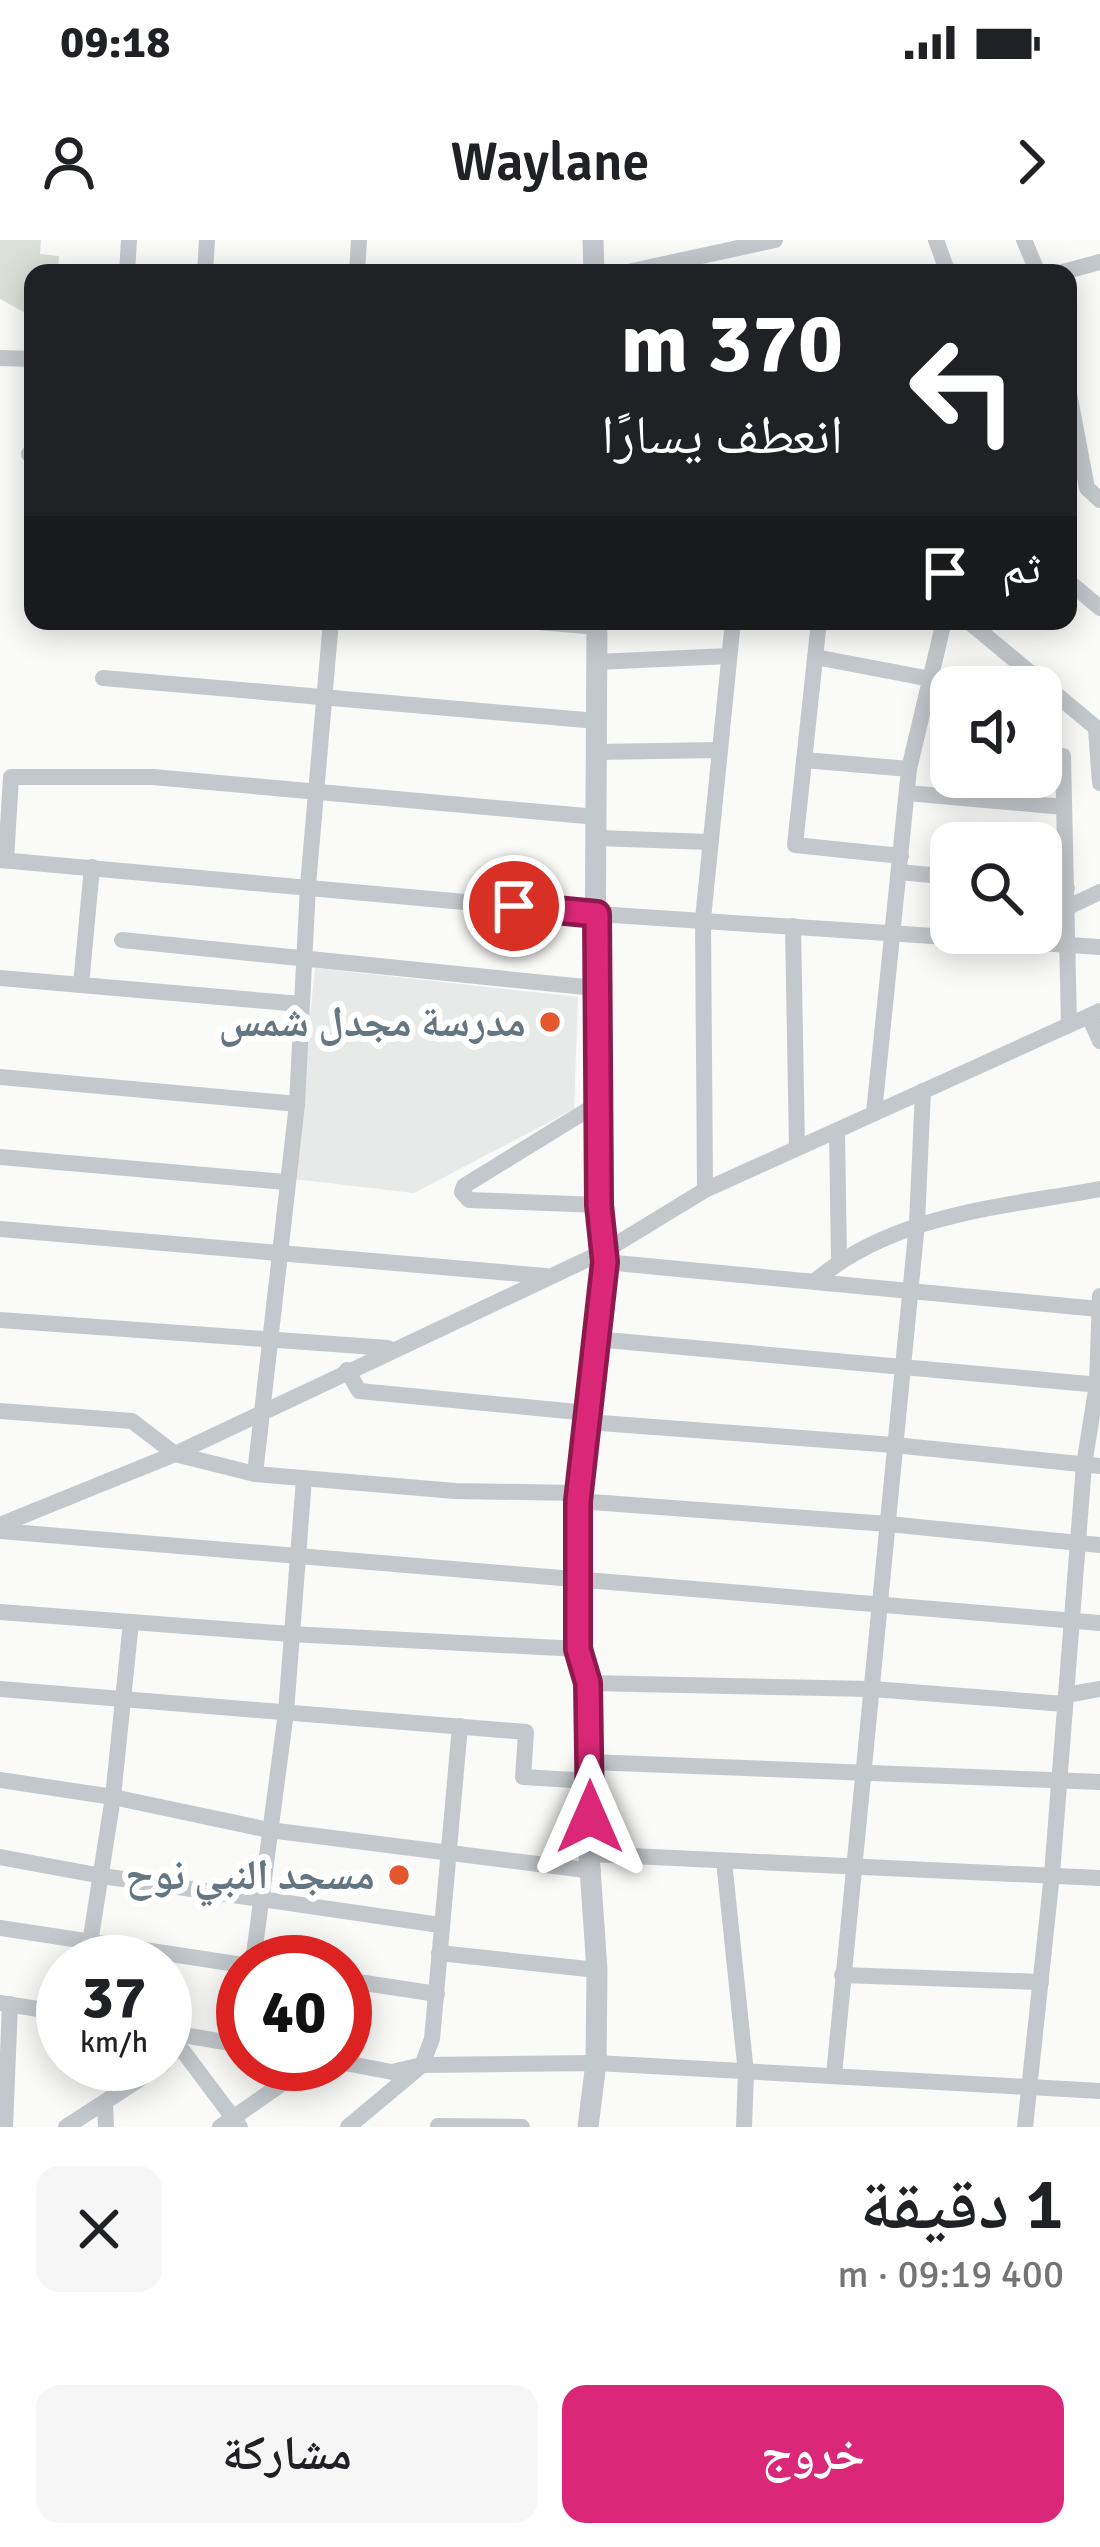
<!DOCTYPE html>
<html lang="ar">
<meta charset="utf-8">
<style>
body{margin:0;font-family:Signika,"Noto Naskh Arabic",sans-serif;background:#f6f6f6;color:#202124;direction:rtl;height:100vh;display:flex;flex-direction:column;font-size:45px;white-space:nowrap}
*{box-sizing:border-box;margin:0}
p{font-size:39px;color:#757577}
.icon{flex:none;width:66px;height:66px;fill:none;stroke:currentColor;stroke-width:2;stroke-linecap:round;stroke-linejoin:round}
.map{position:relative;height:1887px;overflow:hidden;direction:ltr}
.side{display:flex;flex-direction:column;background:#fff;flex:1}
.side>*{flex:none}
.hud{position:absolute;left:24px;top:24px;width:1053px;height:366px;border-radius:24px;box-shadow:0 6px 30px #0003;direction:rtl;background:#202124;color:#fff;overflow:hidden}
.fabs{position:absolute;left:930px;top:426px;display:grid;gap:24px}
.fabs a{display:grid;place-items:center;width:132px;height:132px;border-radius:24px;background:#fff;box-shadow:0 6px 30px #0003;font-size:60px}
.speed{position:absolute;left:36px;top:1695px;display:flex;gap:24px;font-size:60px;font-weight:700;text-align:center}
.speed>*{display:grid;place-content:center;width:156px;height:156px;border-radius:50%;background:#fff;box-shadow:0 6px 30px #0003;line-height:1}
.speed small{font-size:30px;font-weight:400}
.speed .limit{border:18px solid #d22;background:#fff;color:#111}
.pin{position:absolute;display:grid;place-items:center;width:102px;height:102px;color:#fff;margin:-51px;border:6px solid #fff;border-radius:50%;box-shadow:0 3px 12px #0007}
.me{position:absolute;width:132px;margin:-66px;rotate:0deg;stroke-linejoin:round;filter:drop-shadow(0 0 9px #0008)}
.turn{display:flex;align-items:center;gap:42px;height:252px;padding:0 36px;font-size:54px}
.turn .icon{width:156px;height:156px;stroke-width:2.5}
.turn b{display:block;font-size:84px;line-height:102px}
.then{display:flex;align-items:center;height:114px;padding:0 36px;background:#0003;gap:24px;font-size:45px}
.round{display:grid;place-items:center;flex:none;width:126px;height:126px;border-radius:24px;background:#f6f6f6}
.headline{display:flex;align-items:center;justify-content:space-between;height:204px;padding:0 36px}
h1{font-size:72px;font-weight:600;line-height:90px}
.primary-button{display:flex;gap:24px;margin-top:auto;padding:24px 36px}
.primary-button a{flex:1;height:138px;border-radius:24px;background:#db2777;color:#fff;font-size:48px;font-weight:600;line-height:138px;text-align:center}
.primary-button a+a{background:#f6f6f6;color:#202124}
.status{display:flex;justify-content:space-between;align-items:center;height:84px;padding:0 60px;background:#fff;direction:ltr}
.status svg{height:33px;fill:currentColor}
header{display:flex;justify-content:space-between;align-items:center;height:156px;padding:0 36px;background:#fff;font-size:54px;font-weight:600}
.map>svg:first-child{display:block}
</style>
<div class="status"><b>09:18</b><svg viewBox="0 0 49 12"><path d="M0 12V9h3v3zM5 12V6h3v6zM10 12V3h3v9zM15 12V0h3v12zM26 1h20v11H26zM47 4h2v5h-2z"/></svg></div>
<header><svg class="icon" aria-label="forward" viewBox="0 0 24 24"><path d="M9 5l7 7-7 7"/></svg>Waylane<svg class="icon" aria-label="person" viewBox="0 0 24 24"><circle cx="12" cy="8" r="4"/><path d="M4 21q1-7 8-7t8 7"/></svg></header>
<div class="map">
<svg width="1100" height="1887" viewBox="0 0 1100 1887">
<rect width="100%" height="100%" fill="#fafaf8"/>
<path fill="#e8e9e9" d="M 315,728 L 578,757 L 574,869 L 414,953 L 293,939 Z"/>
<path fill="#dadfd7" d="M 0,0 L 41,0 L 40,14 L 59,16 L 58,33 L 33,33 L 33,77 L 0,59 Z"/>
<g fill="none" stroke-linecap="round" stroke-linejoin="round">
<g stroke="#c3c8cc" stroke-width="16">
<path d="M 936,0 L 948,33"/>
<path d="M 1024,0 L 1038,33"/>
<path d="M 127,33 L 129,0"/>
<path d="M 205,33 L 207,0"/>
<path d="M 357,33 L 359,0"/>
<path d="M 623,33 L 775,0"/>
<path d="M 1059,33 L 1100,22"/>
<path d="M 0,118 L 33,119"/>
<path d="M 1068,148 L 1087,248 L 1100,260"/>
<path d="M 29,214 L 33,214"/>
<path d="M 1068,341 L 1100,368"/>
<path d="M 527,381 L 597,387"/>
<path d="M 819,381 L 795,605 L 901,616"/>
<path d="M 968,381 L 1100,491"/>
<path d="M 815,417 L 931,439"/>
<path d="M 596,422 L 729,416"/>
<path d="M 103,438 L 597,481"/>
<path d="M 1096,489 L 1100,543"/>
<path d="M 596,512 L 719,510"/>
<path d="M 1063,516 L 1069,785"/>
<path d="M 804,520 L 909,529"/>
<path d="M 907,553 L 1064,567"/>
<path d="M 597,598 L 710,602"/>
<path d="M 0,620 L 597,674 L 1100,707"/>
<path d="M 6,620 L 11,537 L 153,537 L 597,577"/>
<path d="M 899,632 L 951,637"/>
<path d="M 1041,646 L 1067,648"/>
<path d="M 1068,667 L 1100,652"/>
<path d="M 793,686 L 797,908"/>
<path d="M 122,700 L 595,748"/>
<path d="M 0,738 L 301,764"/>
<path d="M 81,745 L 92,627"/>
<path d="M 1089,776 L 1100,801"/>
<path d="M 0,837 L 297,864"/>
<path d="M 599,863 L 464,946 L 462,952 L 469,960 L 599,965"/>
<path d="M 874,873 L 909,529 L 944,381"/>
<path d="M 837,891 L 839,1021"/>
<path d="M 0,917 L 285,942"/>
<path d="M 705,950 L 703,679 L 733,381"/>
<path d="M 0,989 L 546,1036"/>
<path d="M 605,1022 L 1099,1069"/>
<path d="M 815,1041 C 894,974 1002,967 1100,949"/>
<path d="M 0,1080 L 388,1108"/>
<path d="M 595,1099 L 1100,1145"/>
<path d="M 347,1130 L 359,1151 L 588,1173"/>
<path d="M 0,1171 L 132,1181 L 175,1214 L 255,1234 L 455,1251 L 578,1253"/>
<path d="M 587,1182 L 894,1205 L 1100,1226"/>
<path d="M 255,1234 L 297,864 L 308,645 L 331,381"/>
<path d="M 578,1261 L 888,1284 L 1100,1305"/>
<path d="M 0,1285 L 175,1214 L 605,1011 L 705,950 L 1100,771"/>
<path d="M 0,1291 L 1100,1383"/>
<path d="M 0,1372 L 290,1394 L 578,1409"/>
<path d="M 588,1443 L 872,1449 L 1065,1464"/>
<path d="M 0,1449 L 526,1492 L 523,1537 L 591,1541"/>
<path d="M 1066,1455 L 1100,1449"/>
<path d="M 590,1522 L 1100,1542"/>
<path d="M 0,1540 L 113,1557 L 269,1590 L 593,1631"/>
<path d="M 589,1614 L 1100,1638"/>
<path d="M 0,1617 L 102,1636 L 440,1685"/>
<path d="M 724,1621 L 746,1833 L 744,1887"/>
<path d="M 0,1688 L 243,1725"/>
<path d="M 439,1713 L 597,1730"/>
<path d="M 87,1722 L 113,1557 L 131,1382"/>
<path d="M 253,1722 L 286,1472 L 304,1239"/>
<path d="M 842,1735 L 1041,1742"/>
<path d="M 345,1740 L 437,1754"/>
<path d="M 0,1763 L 63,1773"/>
<path d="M 165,1792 L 243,1805"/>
<path d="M 237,1804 L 243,1774"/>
<path d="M 183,1811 L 240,1887"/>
<path d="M 345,1823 L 392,1832 L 422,1825 L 596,1823 L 1100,1851"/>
<path d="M 834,1835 L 917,983 L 923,851"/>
<path d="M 105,1862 L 106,1887"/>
<path d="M 438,1886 L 522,1887"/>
<path d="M 5,1887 L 10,1764"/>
<path d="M 66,1887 L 163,1824"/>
<path d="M 220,1887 L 310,1824"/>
<path d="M 348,1887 L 422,1825 L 432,1799 L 460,1486"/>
<path d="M 1025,1887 L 1052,1634 L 1084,1225 L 1097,1144 L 1100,1056"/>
</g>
<g stroke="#c3c8cc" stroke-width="21">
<path d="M 593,0 L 594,33"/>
<path d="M 588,1887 L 596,1823 L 597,1730 L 589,1614 L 588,1443 L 578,1409 L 578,1261 L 605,1022 L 599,965 L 595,748 L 597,381"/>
</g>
</g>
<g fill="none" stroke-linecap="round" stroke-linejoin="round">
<defs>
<path id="route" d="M 514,666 L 597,674 L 599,965 L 605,1022 L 578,1261 L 578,1409 L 588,1443 L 590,1577"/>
</defs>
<use href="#route" stroke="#8e194d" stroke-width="30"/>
<use href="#route" stroke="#db2777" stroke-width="21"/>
</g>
<g fill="#e4572e" stroke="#fff" stroke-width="4.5">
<circle cx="550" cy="782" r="12"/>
<circle cx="399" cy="1635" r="12"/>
</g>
<g text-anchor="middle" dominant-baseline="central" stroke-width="12" stroke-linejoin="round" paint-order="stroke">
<g font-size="42" font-weight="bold" fill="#657683" stroke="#fff" text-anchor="end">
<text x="526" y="782">مدرسة مجدل شمس</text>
<text x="375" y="1635">مسجد النبي نوح</text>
</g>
</g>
</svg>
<div class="fabs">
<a><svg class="icon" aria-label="sound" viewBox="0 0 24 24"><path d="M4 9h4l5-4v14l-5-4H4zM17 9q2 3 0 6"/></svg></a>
<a><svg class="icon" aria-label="search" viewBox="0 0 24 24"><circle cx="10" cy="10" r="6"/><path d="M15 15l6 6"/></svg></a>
</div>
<div class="speed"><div>37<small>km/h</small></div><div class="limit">40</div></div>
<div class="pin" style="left:514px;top:666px;background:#d93025"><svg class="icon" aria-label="arrive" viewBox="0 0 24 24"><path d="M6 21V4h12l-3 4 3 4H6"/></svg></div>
<svg class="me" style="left:590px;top:1577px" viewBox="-20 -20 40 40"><path d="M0-17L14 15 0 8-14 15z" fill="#db2777" stroke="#fff" stroke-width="4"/></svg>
<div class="hud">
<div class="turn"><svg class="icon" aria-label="left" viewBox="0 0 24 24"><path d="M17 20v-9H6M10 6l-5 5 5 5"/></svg><div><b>370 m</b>انعطف يسارًا</div></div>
<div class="then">ثم<svg class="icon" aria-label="arrive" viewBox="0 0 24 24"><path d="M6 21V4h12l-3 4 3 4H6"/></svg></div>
</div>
</div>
<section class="side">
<div class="headline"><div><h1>1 دقيقة</h1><p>400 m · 09:19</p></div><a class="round"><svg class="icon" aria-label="close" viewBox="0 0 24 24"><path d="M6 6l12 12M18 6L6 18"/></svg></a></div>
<div class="primary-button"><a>خروج</a><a>مشاركة</a></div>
</section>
